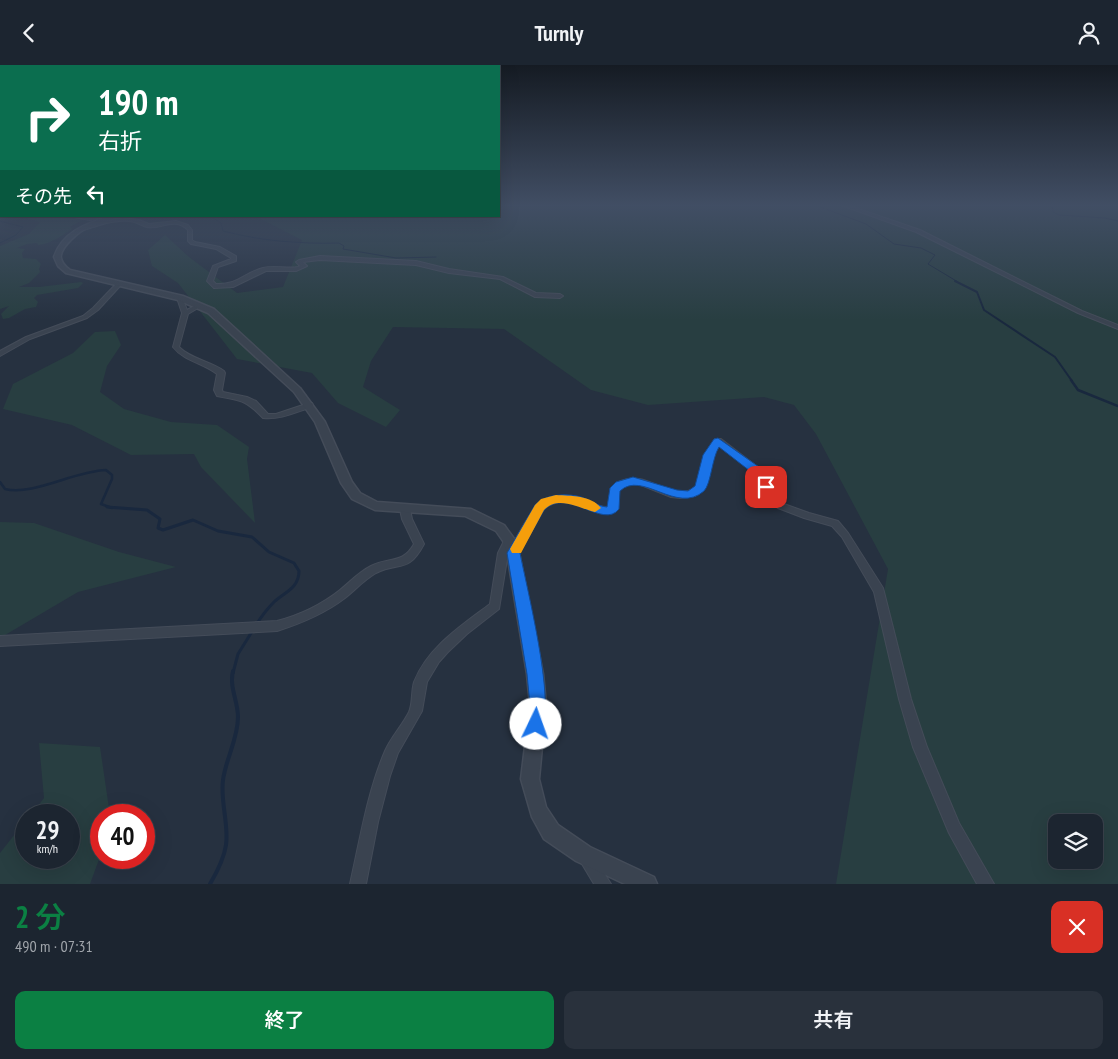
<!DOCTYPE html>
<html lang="ja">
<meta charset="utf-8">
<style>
body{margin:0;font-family:"PT Sans Narrow","Noto Sans JP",sans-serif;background:#29313c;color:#f1f3f6;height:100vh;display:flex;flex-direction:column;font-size:19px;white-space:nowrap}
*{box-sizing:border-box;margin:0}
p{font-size:16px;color:#a0a5ab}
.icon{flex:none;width:28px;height:28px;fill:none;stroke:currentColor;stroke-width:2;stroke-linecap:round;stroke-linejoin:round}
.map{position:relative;height:819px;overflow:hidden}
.panel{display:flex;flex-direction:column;background:#1c2530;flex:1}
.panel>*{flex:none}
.top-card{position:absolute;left:0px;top:0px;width:500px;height:152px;box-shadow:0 5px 20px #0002,0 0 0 1px #3a424c;background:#0b6e4f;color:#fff;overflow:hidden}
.tools{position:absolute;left:1048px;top:749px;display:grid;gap:10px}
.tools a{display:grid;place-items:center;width:55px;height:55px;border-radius:10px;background:#1c2530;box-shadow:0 5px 20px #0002,0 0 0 1px #3a424c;font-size:25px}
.speed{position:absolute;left:15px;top:739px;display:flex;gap:10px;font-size:25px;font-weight:700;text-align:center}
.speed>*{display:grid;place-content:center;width:65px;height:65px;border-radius:50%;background:#1c2530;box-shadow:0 5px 20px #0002,0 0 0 1px #3a424c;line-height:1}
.speed small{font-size:12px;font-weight:400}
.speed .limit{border:8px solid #d22;background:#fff;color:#111}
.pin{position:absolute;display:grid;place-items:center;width:42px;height:42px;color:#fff;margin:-21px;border-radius:10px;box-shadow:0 2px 8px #0006}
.me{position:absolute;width:55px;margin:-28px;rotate:3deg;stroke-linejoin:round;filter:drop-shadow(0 0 4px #0008)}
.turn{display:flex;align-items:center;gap:18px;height:105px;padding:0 15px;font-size:22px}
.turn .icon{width:65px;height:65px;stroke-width:2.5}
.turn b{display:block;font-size:35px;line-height:42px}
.then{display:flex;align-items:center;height:48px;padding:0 15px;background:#0003;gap:10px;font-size:19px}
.round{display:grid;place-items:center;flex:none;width:52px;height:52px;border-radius:10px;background:#29313c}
.headline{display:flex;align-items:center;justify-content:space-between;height:85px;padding:0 15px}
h1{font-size:30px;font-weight:600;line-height:38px;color:#0b8043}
.primary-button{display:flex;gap:10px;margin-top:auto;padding:10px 15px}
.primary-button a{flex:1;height:58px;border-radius:10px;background:#0b8043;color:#fff;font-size:20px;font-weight:600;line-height:58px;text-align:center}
.primary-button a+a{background:#29313c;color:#f1f3f6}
header{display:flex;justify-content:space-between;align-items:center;height:65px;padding:0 15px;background:#1c2530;font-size:22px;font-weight:600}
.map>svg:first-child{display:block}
</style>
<header><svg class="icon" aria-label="back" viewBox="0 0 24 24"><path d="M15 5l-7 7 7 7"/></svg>Turnly<svg class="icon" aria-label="person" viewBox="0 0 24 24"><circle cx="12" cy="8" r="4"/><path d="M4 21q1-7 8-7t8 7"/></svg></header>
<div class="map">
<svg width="1118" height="819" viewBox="0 0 1118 819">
<rect width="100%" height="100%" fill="#263140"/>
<g fill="#283e41" fill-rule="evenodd">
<path d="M 499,140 L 1118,140 L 1118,819 L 836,819 L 888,504 L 816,369 L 794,340 L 764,332 L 648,340 L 591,325 L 504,264 L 393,262 L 371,296 L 363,322 L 400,345 L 386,362 L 338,338 L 312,308 L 237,294 L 178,218 L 152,201 L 148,185 L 165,170 L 189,192 L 237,228 L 283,222 L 302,175 L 255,151 L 499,151 ZM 1056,758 L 1094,758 L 1094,795 L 1056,795 Z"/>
<path d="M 20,151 L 55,151 L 82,155 L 70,162 L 72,164 C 61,171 51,179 38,180 L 37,178 L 27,179 L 17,183 L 25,184 L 22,188 L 23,193 L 36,194 L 41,199 L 39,204 L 40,207 L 29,218 L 19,222 L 39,222 L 81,217 L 83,218 L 78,223 L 37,230 L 34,233 L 38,237 L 36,242 L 25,244 L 9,253 L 3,254 L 1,249 L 9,241 L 0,244 L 0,181 L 29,169 L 40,157 Z"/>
<path d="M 115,266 L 121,280 L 107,301 L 100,327 L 124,344 L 171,357 L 217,360 L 249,382 L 247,394 L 255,458 L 201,402 L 194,389 L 131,390 L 72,360 L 3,344 L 13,319 L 73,288 L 95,267 Z"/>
<path d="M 0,457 L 34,458 L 119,487 L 176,502 L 78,527 L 0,573 Z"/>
<path d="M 39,678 L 100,682 L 110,750 L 101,750 L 101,789 L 90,819 L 0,819 L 0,788 L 26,755 L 26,792 L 69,792 L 69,750 L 31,750 L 44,733 Z"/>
</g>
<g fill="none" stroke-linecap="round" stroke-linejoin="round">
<g stroke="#19283e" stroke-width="1">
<path d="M 815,140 L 866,159 L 894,179 L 921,183 L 935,190 L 928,199 L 958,217"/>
<path d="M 1052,140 L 1053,147 L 1059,150 L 1105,153 L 1118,156"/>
<path d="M 210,151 L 221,158 L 223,166 C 261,176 299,179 339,178 L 344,181 L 343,184 L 396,193 L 436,192"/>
<path d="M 0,156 L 23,162 L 16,170 L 0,178"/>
</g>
<path stroke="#19283e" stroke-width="2" d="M 955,216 L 977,227 L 984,245 L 1055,292 L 1072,316"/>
<g stroke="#19283e" stroke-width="2.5">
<path d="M 1071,315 L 1078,325 L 1118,341"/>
<path d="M 0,417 L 5,424 C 33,431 74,406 106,405 L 112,410 L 112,414 L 101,439 L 112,443"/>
</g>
<g stroke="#19283e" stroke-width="3">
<path d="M 107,442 L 147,445 L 160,454 L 158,463 L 163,465 L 193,455 L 218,466 L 252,472 L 269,487 L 294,498 L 299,506 C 299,523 285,527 274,537 C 267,544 261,552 256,560"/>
<path d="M 233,608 L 238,589 L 253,565"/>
</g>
<path stroke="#19283e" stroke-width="4" d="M 210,819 C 217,807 224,794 226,780 C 229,759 220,736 223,715 C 226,693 238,674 238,652 C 238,636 229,622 233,606"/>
<defs>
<g id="minor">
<path d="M 841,140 L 847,140 L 920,165 L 1082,246 L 1118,260 L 1118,264 L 1078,248 L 916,167 Z"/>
<path d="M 68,151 L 90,153 L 106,151 L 90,155 Z"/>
<path d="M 122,153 L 139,155 L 149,159 L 176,156 L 188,160 L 192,165 L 192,175 L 195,177 L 220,182 L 236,191 L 236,196 L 218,202 L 213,216 L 216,219 C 238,220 244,208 263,203 C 275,200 287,204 298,202 L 300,201 L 296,197 L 299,195 L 320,191 L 416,196 L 449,204 L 503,212 L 536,228 L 560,229 L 563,231 L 560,233 L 535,232 L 500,214 L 449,208 L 416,200 L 320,195 L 303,197 L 307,201 L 296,206 L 266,206 L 233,222 L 214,223 L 207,216 L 213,201 L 231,194 L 231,193 L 216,184 L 191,179 L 188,176 L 188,165 C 174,151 161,165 147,162 C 141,161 136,156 129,156 C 111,154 93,163 76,167 L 74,166 L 102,157 Z"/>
<path d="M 116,219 L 121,220 L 98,245 L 87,253 L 30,274 L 0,291 L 0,286 L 26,272 L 83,251 L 93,243 Z"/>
<path d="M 178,232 L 182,232 L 187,245 L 198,239 L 203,240 L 188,249 L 179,282 C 191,294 210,296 224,306 L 225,308 L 222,325 L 223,327 L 247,332 L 256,336 L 268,349 L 276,349 L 309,338 L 312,338 L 313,340 L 312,342 C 296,347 280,355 263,353 C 245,334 241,336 217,331 L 214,325 L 217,309 C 203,298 184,296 173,282 L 182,248 L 177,233 Z"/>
<path d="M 715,374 L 721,374 L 768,410 L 772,431 L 784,439 L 809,448 L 838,456 L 848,468 L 883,523 L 911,634 L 927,682 L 959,758 L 994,819 L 977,819 L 949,768 L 913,682 L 899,634 L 874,527 L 842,472 L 832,461 L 804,453 L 778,443 L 765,434 L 761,413 L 719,381 L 713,390 L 704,423 L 695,431 L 680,433 L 671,432 L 641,420 L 633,419 L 627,420 L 618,426 L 618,444 L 616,446 C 603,450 595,447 583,441 C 571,435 555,435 545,443 C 537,451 523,479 517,491 L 509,491 L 508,488 L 499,544 L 467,569 L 448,587 L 439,597 L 427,617 L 422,646 L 398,688 L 390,711 L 378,757 L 366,819 L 350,819 C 360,775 367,728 385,686 C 391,672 402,661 409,647 C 413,638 411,627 414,617 C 428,582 461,561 490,539 L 498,488 L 506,472 L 512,472 L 514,475 L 508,488 C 514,477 532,443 540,438 C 550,431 564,430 575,432 C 586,434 596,443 608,442 L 611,423 C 614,421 617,418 621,416 C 647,404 672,439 696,422 L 705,390 Z"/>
<path d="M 405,441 L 410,444 L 412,454 L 424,479 C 408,509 400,496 376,508 C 364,515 355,525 345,533 C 324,549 302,558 277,566 L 0,581 L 0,571 L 277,556 C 300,550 321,540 340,525 C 350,517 359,507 371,501 C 389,492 403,499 414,479 L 402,454 L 400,444 Z"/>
<path d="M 587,786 L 592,789 L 611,819 L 594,819 L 579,794 L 582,789 Z"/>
</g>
<path id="tertiary" d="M 109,151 L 119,151 C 110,156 98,158 89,162 C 80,165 59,183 61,193 C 62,199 66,202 70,205 L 183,231 L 214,244 L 300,323 L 325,357 L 352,417 L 360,428 L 377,437 L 471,444 L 504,460 L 515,475 L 519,488 L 543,609 L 546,640 L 539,714 L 546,742 L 558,760 L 590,782 L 654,812 L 657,819 L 625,819 L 576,796 L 544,774 L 532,752 L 521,714 L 530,640 L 527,609 L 507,488 L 503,476 L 496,466 L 465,451 L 375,445 L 352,434 L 341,418 L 315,357 L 294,327 L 208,248 L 178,235 L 66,208 L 58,201 L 54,192 C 62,167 86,159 109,151 Z"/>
</defs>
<use href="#minor" stroke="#444c59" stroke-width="2"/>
<use href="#tertiary" stroke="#444c59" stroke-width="3"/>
<use href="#minor" fill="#3a4350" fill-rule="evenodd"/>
<use href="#tertiary" fill="#3a4350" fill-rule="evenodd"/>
</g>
<linearGradient id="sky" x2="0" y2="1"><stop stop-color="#151b23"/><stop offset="0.55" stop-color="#414e64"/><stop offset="1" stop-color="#414e64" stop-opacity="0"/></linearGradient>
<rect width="1118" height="255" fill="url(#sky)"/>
<path fill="#1a73e8" stroke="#114b97" d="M 718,373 L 769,409 L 772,422 L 770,425 L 762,425 L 759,413 L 719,382 C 712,393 711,419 704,426 C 677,450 642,405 620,426 L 619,444 C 603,465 567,421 544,445 L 520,488 C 527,524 555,635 542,664 L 536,666 L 530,664 L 528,659 L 530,640 L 527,609 L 507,488 L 535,440 C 546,429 566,428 581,432 C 590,435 597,441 607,442 L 610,423 L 616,417 L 633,412 L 677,425 L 688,426 L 695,421 L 703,390 L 714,374 Z"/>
<path fill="#f59e0b" d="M 556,430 C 571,431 591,430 601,443 L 595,447 C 579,443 558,430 544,445 L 521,488 L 512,488 L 510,484 L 535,440 L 541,434 Z"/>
</svg>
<div class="tools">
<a><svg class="icon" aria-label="layers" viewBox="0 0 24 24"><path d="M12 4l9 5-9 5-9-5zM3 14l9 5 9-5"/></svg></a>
</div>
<div class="speed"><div>29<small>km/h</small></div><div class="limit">40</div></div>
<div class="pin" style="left:766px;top:422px;background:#d93025"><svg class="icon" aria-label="arrive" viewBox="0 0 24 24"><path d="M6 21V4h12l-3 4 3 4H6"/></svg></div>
<svg class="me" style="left:536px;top:659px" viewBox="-20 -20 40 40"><circle r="19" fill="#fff"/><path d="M0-13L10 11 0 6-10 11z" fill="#1a73e8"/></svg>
<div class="top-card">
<div class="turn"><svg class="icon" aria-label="right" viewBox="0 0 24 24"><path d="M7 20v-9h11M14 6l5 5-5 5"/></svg><div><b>190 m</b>右折</div></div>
<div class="then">その先<svg class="icon" aria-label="left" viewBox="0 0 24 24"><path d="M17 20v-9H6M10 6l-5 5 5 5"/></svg></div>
</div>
</div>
<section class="panel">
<div class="headline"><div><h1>2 分</h1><p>490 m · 07:31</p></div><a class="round" style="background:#d93025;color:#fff"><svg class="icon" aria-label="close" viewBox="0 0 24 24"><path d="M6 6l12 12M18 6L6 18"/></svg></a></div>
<div class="primary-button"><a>終了</a><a>共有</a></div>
</section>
